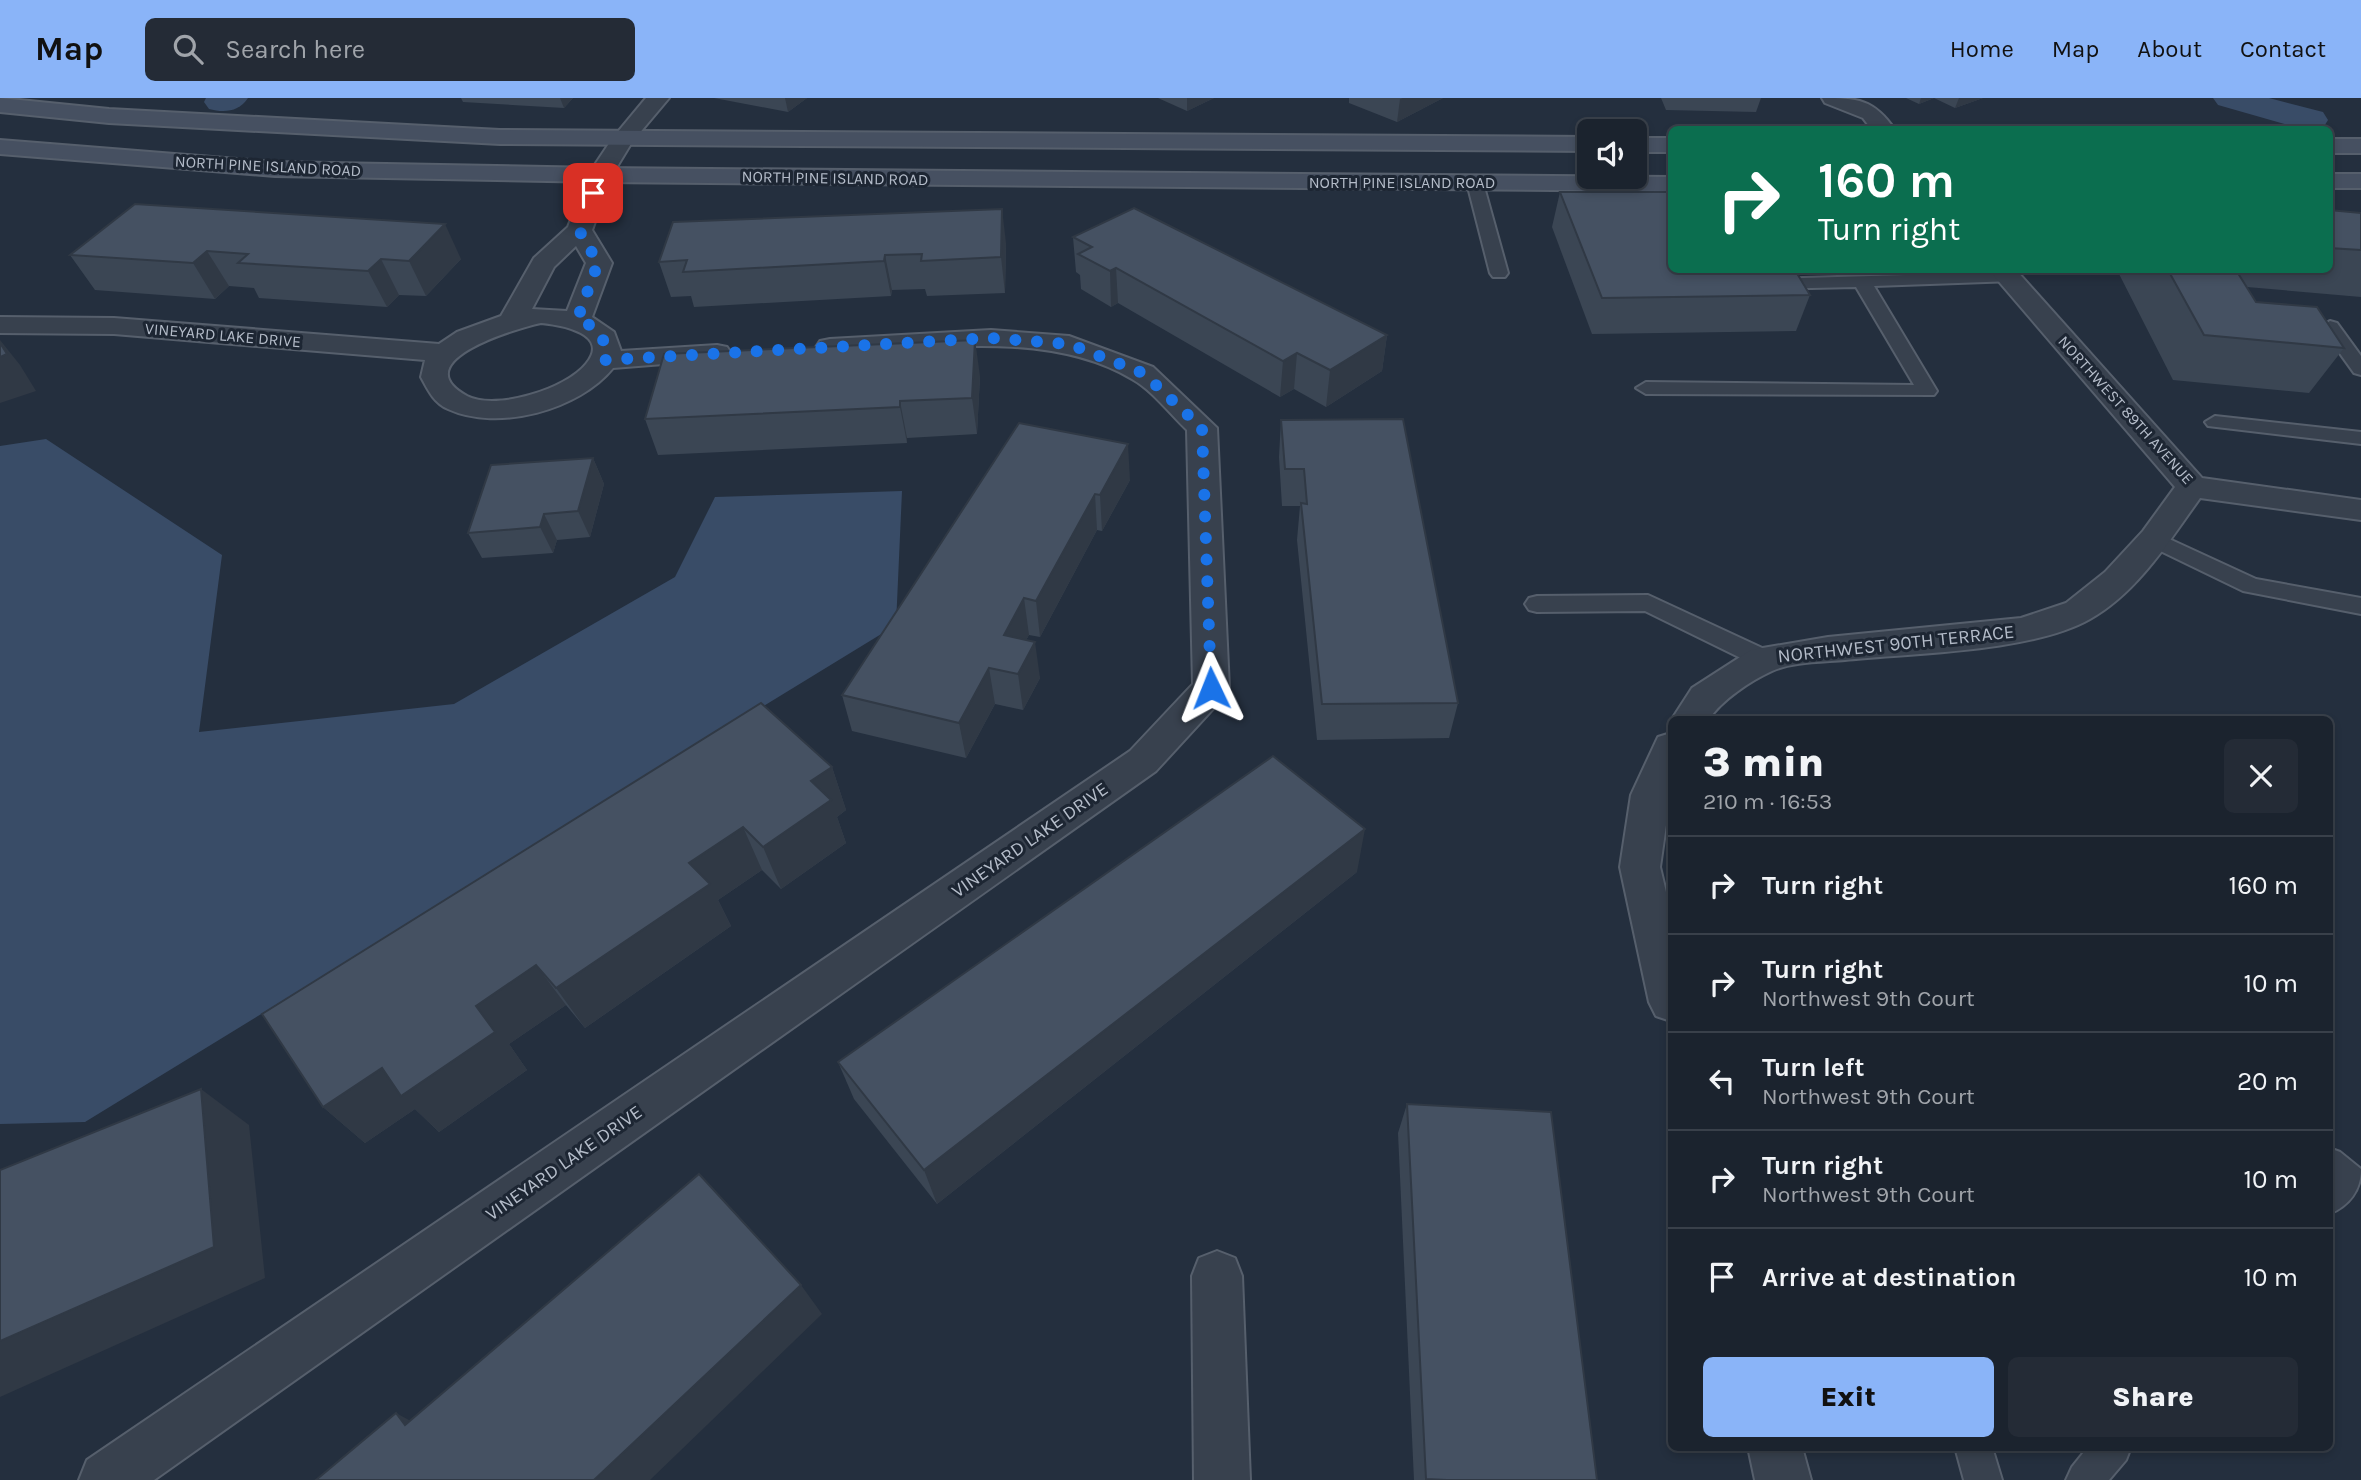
<!DOCTYPE html>
<meta charset="utf-8">
<style>
body{margin:0;font-family:Karla,sans-serif;background:#242b36;color:#f1f3f6;height:100vh;display:flex;flex-direction:column;font-size:26px;white-space:nowrap}
*{box-sizing:border-box;margin:0}
p{font-size:23px;color:#a0a4aa}
.icon{flex:none;width:38px;height:38px;fill:none;stroke:currentColor;stroke-width:2;stroke-linecap:round;stroke-linejoin:round}
.map{position:relative;flex:1;overflow:hidden}
.panel{position:absolute;left:1668px;top:618px;width:665px;height:735px;display:flex;flex-direction:column;background:#1b232e;border-radius:10px;box-shadow:0 4px 10px #0003,0 0 0 2px #39404a}
.panel>*{flex:none}
.banner{position:absolute;left:1668px;top:28px;width:665px;height:147px;border-radius:10px;box-shadow:0 4px 10px #0003,0 0 0 2px #39404a;background:#0b6e4f;color:#fff;overflow:hidden}
.controls{position:absolute;left:1577px;top:21px;display:grid;gap:14px}
.controls a{display:grid;place-items:center;width:70px;height:70px;border-radius:10px;background:#1b232e;box-shadow:0 4px 10px #0003,0 0 0 2px #39404a;font-size:35px}
.pin{position:absolute;display:grid;place-items:center;width:60px;height:60px;color:#fff;margin:-30px;border-radius:14px;box-shadow:0 4px 10px #0006}
.me{position:absolute;width:77px;margin:-38px;rotate:358deg;stroke-linejoin:round;filter:drop-shadow(0 0 5px #0008)}
.turn{display:flex;align-items:center;gap:24px;height:147px;padding:0 35px;font-size:32px}
.turn .icon{width:91px;height:91px;stroke-width:2.5}
.turn b{display:block;font-size:49px;line-height:60px}
.round{display:grid;place-items:center;flex:none;width:74px;height:74px;border-radius:10px;background:#242b36}
.headline{display:flex;align-items:center;justify-content:space-between;height:119px;padding:0 35px}
h1{font-size:42px;font-weight:800;line-height:52px}
.action{display:flex;gap:14px;margin-top:auto;padding:14px 35px}
.action a{flex:1;height:80px;border-radius:10px;background:#8ab4f8;color:#111;font-size:28px;font-weight:800;line-height:80px;text-align:center}
.action a+a{background:#242b36;color:#f1f3f6}
ul{padding:0;list-style:none}
li{display:flex;align-items:center;gap:21px;height:98px;padding:0 35px;border-top:2px solid #39404a}
li div{flex:1}
li b{display:block;font-size:26px}
li em{font-style:normal}
header{display:flex;align-items:center;gap:42px;box-sizing:border-box;height:98px;padding:0 35px;background:#8ab4f8;color:#111}
header strong{font-size:33px}
nav{display:flex;gap:38px;margin-inline-start:auto;font-size:24px}
.search{width:490px;height:63px;background:#242b36;display:flex;align-items:center;gap:18px;box-sizing:border-box;padding:0 24px;border-radius:10px;color:#a0a4aa;font-size:26px}
.map>svg:first-child{display:block}
</style>
<header>
<strong>Map</strong>
<div class="search"><svg class="icon" aria-label="search" viewBox="0 0 24 24"><circle cx="10" cy="10" r="6"/><path d="M15 15l6 6"/></svg>Search here</div>
<nav><a>Home</a><a>Map</a><a>About</a><a>Contact</a></nav>
</header>
<div class="map">
<svg width="2361" height="1382" viewBox="0 0 2361 1382">
<rect width="100%" height="100%" fill="#242f3e"/>
<path fill="#394c67" d="M 46,341 L 222,457 L 199,634 L 454,606 L 675,479 L 715,399 L 902,393 L 896,527 L 85,1024 L 0,1026 L 0,348 Z"/>
<g fill="none" stroke-linecap="round" stroke-linejoin="round">
<g fill="#394c67" fill-rule="evenodd">
<path d="M 206,0 L 248,0 C 239,14 224,15 209,11 L 204,4 Z"/>
<path d="M 2213,0 L 2269,0 L 2323,14 L 2328,22 L 2323,30 L 2305,32 L 2218,7 Z"/>
</g>
<defs>
<g id="service">
<path d="M 1475,80 L 1483,85 L 1508,175 L 1505,179 L 1493,179 L 1490,175 L 1467,85 Z"/>
<path d="M 2008,174 L 2017,179 L 2014,183 L 1874,188 L 1937,293 L 1934,297 L 1646,296 L 1636,290 L 1646,284 L 1914,287 L 1856,189 L 1771,191 L 1762,186 L 1771,181 Z"/>
<path d="M 2330,223 L 2337,225 L 2361,258 L 2361,277 L 2354,275 L 2321,229 Z"/>
<path d="M 2215,318 L 2361,334 L 2361,346 L 2208,328 L 2205,324 Z"/>
<path d="M 2154,434 L 2256,481 L 2361,500 L 2361,516 L 2243,493 L 2146,446 L 2143,441 L 2146,436 Z"/>
<path d="M 1648,497 L 1773,555 L 1776,561 L 1773,567 L 1764,570 L 1755,567 L 1645,513 L 1537,514 L 1529,512 L 1525,506 L 1529,500 L 1537,498 Z"/>
<path d="M 2329,1050 L 2340,1054 L 2361,1071 C 2361,1092 2349,1108 2329,1116 Z"/>
<path d="M 1955,1349 L 1992,1349 L 2002,1382 L 1964,1382 Z"/>
<path d="M 2088,1349 L 2131,1349 L 2126,1362 L 2109,1382 L 2066,1382 L 2072,1369 Z"/>
</g>
<g id="minor">
<path d="M 646,0 L 669,0 L 632,44 L 612,77 L 592,132 L 612,165 L 592,219 L 614,234 L 621,253 L 717,247 L 727,249 L 731,255 L 727,261 L 613,270 C 579,312 498,334 448,311 C 434,305 428,292 421,279 L 425,262 L 114,236 L 0,235 L 0,219 L 114,220 L 439,246 L 457,234 L 501,218 L 534,160 L 568,129 L 588,77 L 612,41 ZM 576,148 L 586,165 L 567,213 L 532,211 L 554,169 ZM 541,225 C 562,227 611,236 586,266 C 566,291 496,313 467,298 C 403,263 518,230 541,225 Z"/>
<path d="M 1822,0 C 1857,0 1874,1 1895,32 L 1872,32 L 1863,20 L 1825,5 Z"/>
<path d="M 1989,172 L 2016,172 L 2202,380 L 2361,402 L 2361,422 L 2200,400 C 2170,442 2137,495 2090,521 C 2032,554 1913,555 1845,562 C 1823,564 1791,564 1772,573 C 1750,583 1722,602 1709,621 L 1672,621 L 1692,590 L 1751,552 L 1828,539 L 2021,520 L 2066,505 L 2105,474 L 2143,433 L 2175,389 Z"/>
<path d="M 991,232 L 1069,238 L 1153,269 L 1217,330 L 1229,590 L 1224,599 L 1156,673 L 154,1382 L 79,1382 L 87,1362 L 1130,653 L 1193,586 L 1187,332 C 1170,316 1152,292 1132,281 C 1046,230 925,252 830,257 L 820,255 L 816,249 L 820,243 L 830,241 Z"/>
<path d="M 1671,635 L 1671,692 L 1660,769 L 1671,815 L 1671,923 L 1656,918 L 1649,904 L 1620,769 L 1631,697 L 1658,639 Z"/>
<path d="M 1217,1153 L 1235,1160 L 1242,1178 L 1250,1382 L 1194,1382 L 1192,1178 L 1199,1160 Z"/>
<path d="M 1748,1349 L 1802,1349 L 1811,1382 L 1755,1382 Z"/>
</g>
<g id="secondary">
<path d="M 0,0 L 109,11 L 500,32 L 1589,39 L 1589,53 L 500,46 L 109,25 L 0,14 Z"/>
<rect x="1634" y="40" width="37" height="14"/>
<rect x="2329" y="41" width="32" height="14"/>
<path d="M 0,42 L 275,64 L 600,70 L 1671,79 L 1671,93 L 600,84 L 275,78 L 0,56 Z"/>
<rect x="2329" y="76" width="32" height="14"/>
</g>
</defs>
<use href="#service" stroke="#565f6c" stroke-width="4"/>
<use href="#minor" stroke="#565f6c" stroke-width="4"/>
<use href="#secondary" stroke="#565f6c" stroke-width="4"/>
<use href="#service" fill="#38414e" fill-rule="evenodd"/>
<use href="#minor" fill="#38414e" fill-rule="evenodd"/>
<use href="#secondary" fill="#465061" fill-rule="evenodd"/>
</g>
<g fill="#3b4654">
<path d="M 461,0 L 573,0 L 564,10 L 463,4 Z"/>
<path d="M 714,0 L 807,0 L 788,14 Z"/>
<path d="M 1158,0 L 1214,0 L 1187,13 Z"/>
<path d="M 1349,0 L 1443,0 L 1397,24 L 1349,5 Z"/>
<path d="M 1661,0 L 1761,0 L 1756,14 L 1666,12 Z"/>
<path d="M 1906,0 L 1983,0 L 1955,10 L 1934,0 L 1919,6 Z"/>
<path d="M 1560,94 L 1810,197 L 1796,233 L 1592,236 L 1552,129 Z"/>
<path d="M 135,106 L 461,161 L 426,198 L 399,197 L 387,209 L 259,200 L 254,190 L 229,188 L 215,201 L 95,192 L 70,157 Z"/>
<path d="M 2329,112 L 2361,115 L 2361,199 L 2247,189 L 2256,204 L 2344,250 L 2309,295 L 2173,282 L 2117,172 L 2329,172 Z"/>
<path d="M 1073,139 L 1387,237 L 1382,273 L 1326,309 L 1294,291 L 1280,299 L 1118,205 L 1111,209 L 1081,191 L 1080,177 L 1076,174 Z"/>
<path d="M 1006,145 L 1005,195 L 927,198 L 925,191 L 892,192 L 891,198 L 694,209 L 691,198 L 671,199 L 659,164 Z"/>
<path d="M 980,278 L 977,336 L 907,340 L 907,345 L 658,357 L 645,321 Z"/>
<path d="M 1281,322 L 1458,605 L 1449,640 L 1317,642 L 1297,442 L 1300,408 L 1282,408 L 1279,359 Z"/>
<path d="M 1019,325 L 1130,382 L 1102,433 L 1097,432 L 1040,539 L 1029,537 L 1026,542 L 1040,580 L 1023,612 L 995,606 L 966,660 L 852,633 L 842,597 Z"/>
<path d="M 593,360 L 604,386 L 590,439 L 557,442 L 553,455 L 482,460 L 468,435 Z"/>
<path d="M 832,669 L 846,712 L 837,719 L 846,745 L 781,791 L 762,772 L 718,802 L 731,828 L 585,930 L 566,907 L 509,946 L 527,972 L 439,1034 L 415,1011 L 365,1045 L 323,1009 Z"/>
<path d="M 1357,774 L 937,1106 L 854,1001 L 838,964 Z"/>
<path d="M 1407,1006 L 1597,1382 L 1414,1382 L 1398,1035 Z"/>
</g>
<g fill="#303945">
<path d="M 560,0 L 573,0 L 564,10 Z"/>
<path d="M 785,0 L 807,0 L 788,14 Z"/>
<path d="M 1187,0 L 1214,0 L 1187,13 Z"/>
<path d="M 1403,0 L 1443,0 L 1397,24 L 1400,1 Z"/>
<path d="M 1921,0 L 1934,0 L 1919,6 Z"/>
<path d="M 1959,0 L 1983,0 L 1955,10 Z"/>
<path d="M 1002,111 L 1006,145 L 1005,195 L 1001,159 Z"/>
<path d="M 445,126 L 461,161 L 426,198 L 409,163 Z"/>
<path d="M 207,153 L 229,188 L 215,201 L 193,165 Z"/>
<path d="M 885,157 L 892,192 L 891,198 L 884,163 Z"/>
<path d="M 381,161 L 399,197 L 387,209 L 368,173 Z"/>
<path d="M 1116,170 L 1118,205 L 1111,209 L 1110,173 Z"/>
<path d="M 1387,237 L 1382,273 L 1326,309 L 1330,272 Z"/>
<path d="M 0,242 L 20,267 L 36,293 L 0,305 Z"/>
<path d="M 975,242 L 980,278 L 977,336 L 972,300 Z"/>
<path d="M 1297,255 L 1294,291 L 1280,299 L 1283,263 Z"/>
<path d="M 900,303 L 907,340 L 907,345 L 900,309 Z"/>
<path d="M 1128,346 L 1130,382 L 1102,433 L 1100,397 Z"/>
<path d="M 593,360 L 604,386 L 590,439 L 578,413 Z"/>
<path d="M 1095,396 L 1097,432 L 1040,539 L 1036,503 Z"/>
<path d="M 544,416 L 557,442 L 553,455 L 540,429 Z"/>
<path d="M 1024,500 L 1029,537 L 1009,573 L 1004,537 Z"/>
<path d="M 1035,544 L 1040,580 L 1023,612 L 1018,576 Z"/>
<path d="M 989,570 L 995,606 L 966,660 L 959,625 Z"/>
<path d="M 832,669 L 846,712 L 837,719 L 846,745 L 781,791 L 763,749 L 811,683 Z"/>
<path d="M 743,729 L 762,772 L 718,802 L 731,828 L 585,930 L 556,890 L 689,765 Z"/>
<path d="M 1365,731 L 1357,774 L 937,1106 L 924,1072 Z"/>
<path d="M 536,867 L 566,907 L 509,946 L 527,972 L 439,1034 L 415,1011 L 365,1045 L 323,1009 Z"/>
<path d="M 201,991 L 249,1027 L 265,1180 L 0,1299 L 0,1243 Z"/>
<path d="M 801,1187 L 822,1216 L 650,1382 L 594,1382 Z"/>
<path d="M 396,1315 L 440,1339 L 405,1327 Z"/>
</g>
<g fill="#455162" stroke="#303945" stroke-width="2">
<path d="M 1560,94 L 1671,94 L 1671,172 L 1795,172 L 1810,197 L 1602,200 Z"/>
<path d="M 135,106 L 445,126 L 409,163 L 381,161 L 368,173 L 238,165 L 248,156 L 207,153 L 193,165 L 70,157 Z"/>
<path d="M 1134,110 L 1387,237 L 1330,272 L 1297,255 L 1283,263 L 1116,170 L 1110,173 L 1078,156 L 1092,149 L 1073,139 Z"/>
<path d="M 1002,111 L 1001,159 L 921,163 L 922,156 L 885,157 L 884,163 L 683,174 L 687,162 L 659,164 L 673,124 Z"/>
<path d="M 2329,112 L 2361,115 L 2361,152 L 2329,150 Z"/>
<path d="M 2168,172 L 2236,172 L 2256,204 L 2317,209 L 2344,250 L 2204,237 Z"/>
<path d="M 975,242 L 972,300 L 900,303 L 900,309 L 645,321 L 664,256 Z"/>
<path d="M 0,245 L 7,256 L 0,259 Z"/>
<path d="M 1403,321 L 1458,605 L 1322,606 L 1301,405 L 1307,406 L 1304,371 L 1285,371 L 1281,322 Z"/>
<path d="M 1019,325 L 1128,346 L 1100,397 L 1095,396 L 1036,503 L 1024,500 L 1004,537 L 1035,544 L 1018,576 L 989,570 L 959,625 L 842,597 Z"/>
<path d="M 593,360 L 578,413 L 544,416 L 540,429 L 468,435 L 491,367 Z"/>
<path d="M 761,605 L 832,669 L 811,683 L 831,702 L 763,749 L 743,729 L 689,765 L 710,786 L 556,890 L 536,867 L 476,908 L 495,934 L 401,998 L 382,970 L 323,1009 L 262,916 Z"/>
<path d="M 1273,658 L 1365,731 L 924,1072 L 838,964 Z"/>
<path d="M 201,991 L 214,1149 L 0,1243 L 0,1072 Z"/>
<path d="M 1407,1006 L 1551,1014 L 1597,1382 L 1447,1382 L 1426,1381 Z"/>
<path d="M 699,1076 L 801,1187 L 594,1382 L 316,1382 L 396,1315 L 405,1327 Z"/>
</g>
<g fill="none" stroke-linecap="round" stroke-linejoin="round">
<path stroke="#1a73e8" stroke-width="12" stroke-dasharray="0 21.6" d="M 593,95 L 579,132 L 598,165 L 577,222 C 598,228 608,240 604,262 L 991,240 L 1069,246 L 1143,275 L 1202,330 L 1211,590"/>
</g>
<g text-anchor="middle" dominant-baseline="central" stroke-width="6" stroke-linejoin="round" paint-order="stroke">
<g font-size="16" fill="#b4bcc9" stroke="#1d2633">
<text transform="translate(268 68) rotate(3)">NORTH PINE ISLAND ROAD</text>
<text transform="translate(835 80) rotate(1)">NORTH PINE ISLAND ROAD</text>
<text x="1402" y="84">NORTH PINE ISLAND ROAD</text>
<text transform="translate(223 237) rotate(5)">VINEYARD LAKE DRIVE</text>
<text transform="translate(2126 312) rotate(48)">NORTHWEST 89TH AVENUE</text>
</g>
<g font-size="19" fill="#b4bcc9" stroke="#1d2633">
<text transform="translate(1896 546) rotate(-6)">NORTHWEST 90TH TERRACE</text>
<text transform="translate(1030 742) rotate(-35)">VINEYARD LAKE DRIVE</text>
<text transform="translate(564 1065) rotate(-35)">VINEYARD LAKE DRIVE</text>
</g>
</g>
</svg>
<div class="controls">
<a><svg class="icon" aria-label="sound" viewBox="0 0 24 24"><path d="M4 9h4l5-4v14l-5-4H4zM17 9q2 3 0 6"/></svg></a>
</div>
<div class="pin" style="left:593px;top:95px;background:#d93025"><svg class="icon" aria-label="arrive" viewBox="0 0 24 24"><path d="M6 21V4h12l-3 4 3 4H6"/></svg></div>
<svg class="me" style="left:1211px;top:590px" viewBox="-20 -20 40 40"><path d="M0-17L14 15 0 8-14 15z" fill="#1a73e8" stroke="#fff" stroke-width="4"/></svg>
<div class="banner">
<div class="turn"><svg class="icon" aria-label="right" viewBox="0 0 24 24"><path d="M7 20v-9h11M14 6l5 5-5 5"/></svg><div><b>160 m</b>Turn right</div></div>
</div>
<section class="panel">
<div class="headline"><div><h1>3 min</h1><p>210 m · 16:53</p></div><a class="round"><svg class="icon" aria-label="close" viewBox="0 0 24 24"><path d="M6 6l12 12M18 6L6 18"/></svg></a></div>
<ul>
<li><svg class="icon" aria-label="right" viewBox="0 0 24 24"><path d="M7 20v-9h11M14 6l5 5-5 5"/></svg><div><b>Turn right</b></div><em>160 m</em></li>
<li><svg class="icon" aria-label="right" viewBox="0 0 24 24"><path d="M7 20v-9h11M14 6l5 5-5 5"/></svg><div><b>Turn right</b><p>Northwest 9th Court</p></div><em>10 m</em></li>
<li><svg class="icon" aria-label="left" viewBox="0 0 24 24"><path d="M17 20v-9H6M10 6l-5 5 5 5"/></svg><div><b>Turn left</b><p>Northwest 9th Court</p></div><em>20 m</em></li>
<li><svg class="icon" aria-label="right" viewBox="0 0 24 24"><path d="M7 20v-9h11M14 6l5 5-5 5"/></svg><div><b>Turn right</b><p>Northwest 9th Court</p></div><em>10 m</em></li>
<li><svg class="icon" aria-label="arrive" viewBox="0 0 24 24"><path d="M6 21V4h12l-3 4 3 4H6"/></svg><div><b>Arrive at destination</b></div><em>10 m</em></li>
</ul>
<div class="action"><a>Exit</a><a>Share</a></div>
</section>
</div>
